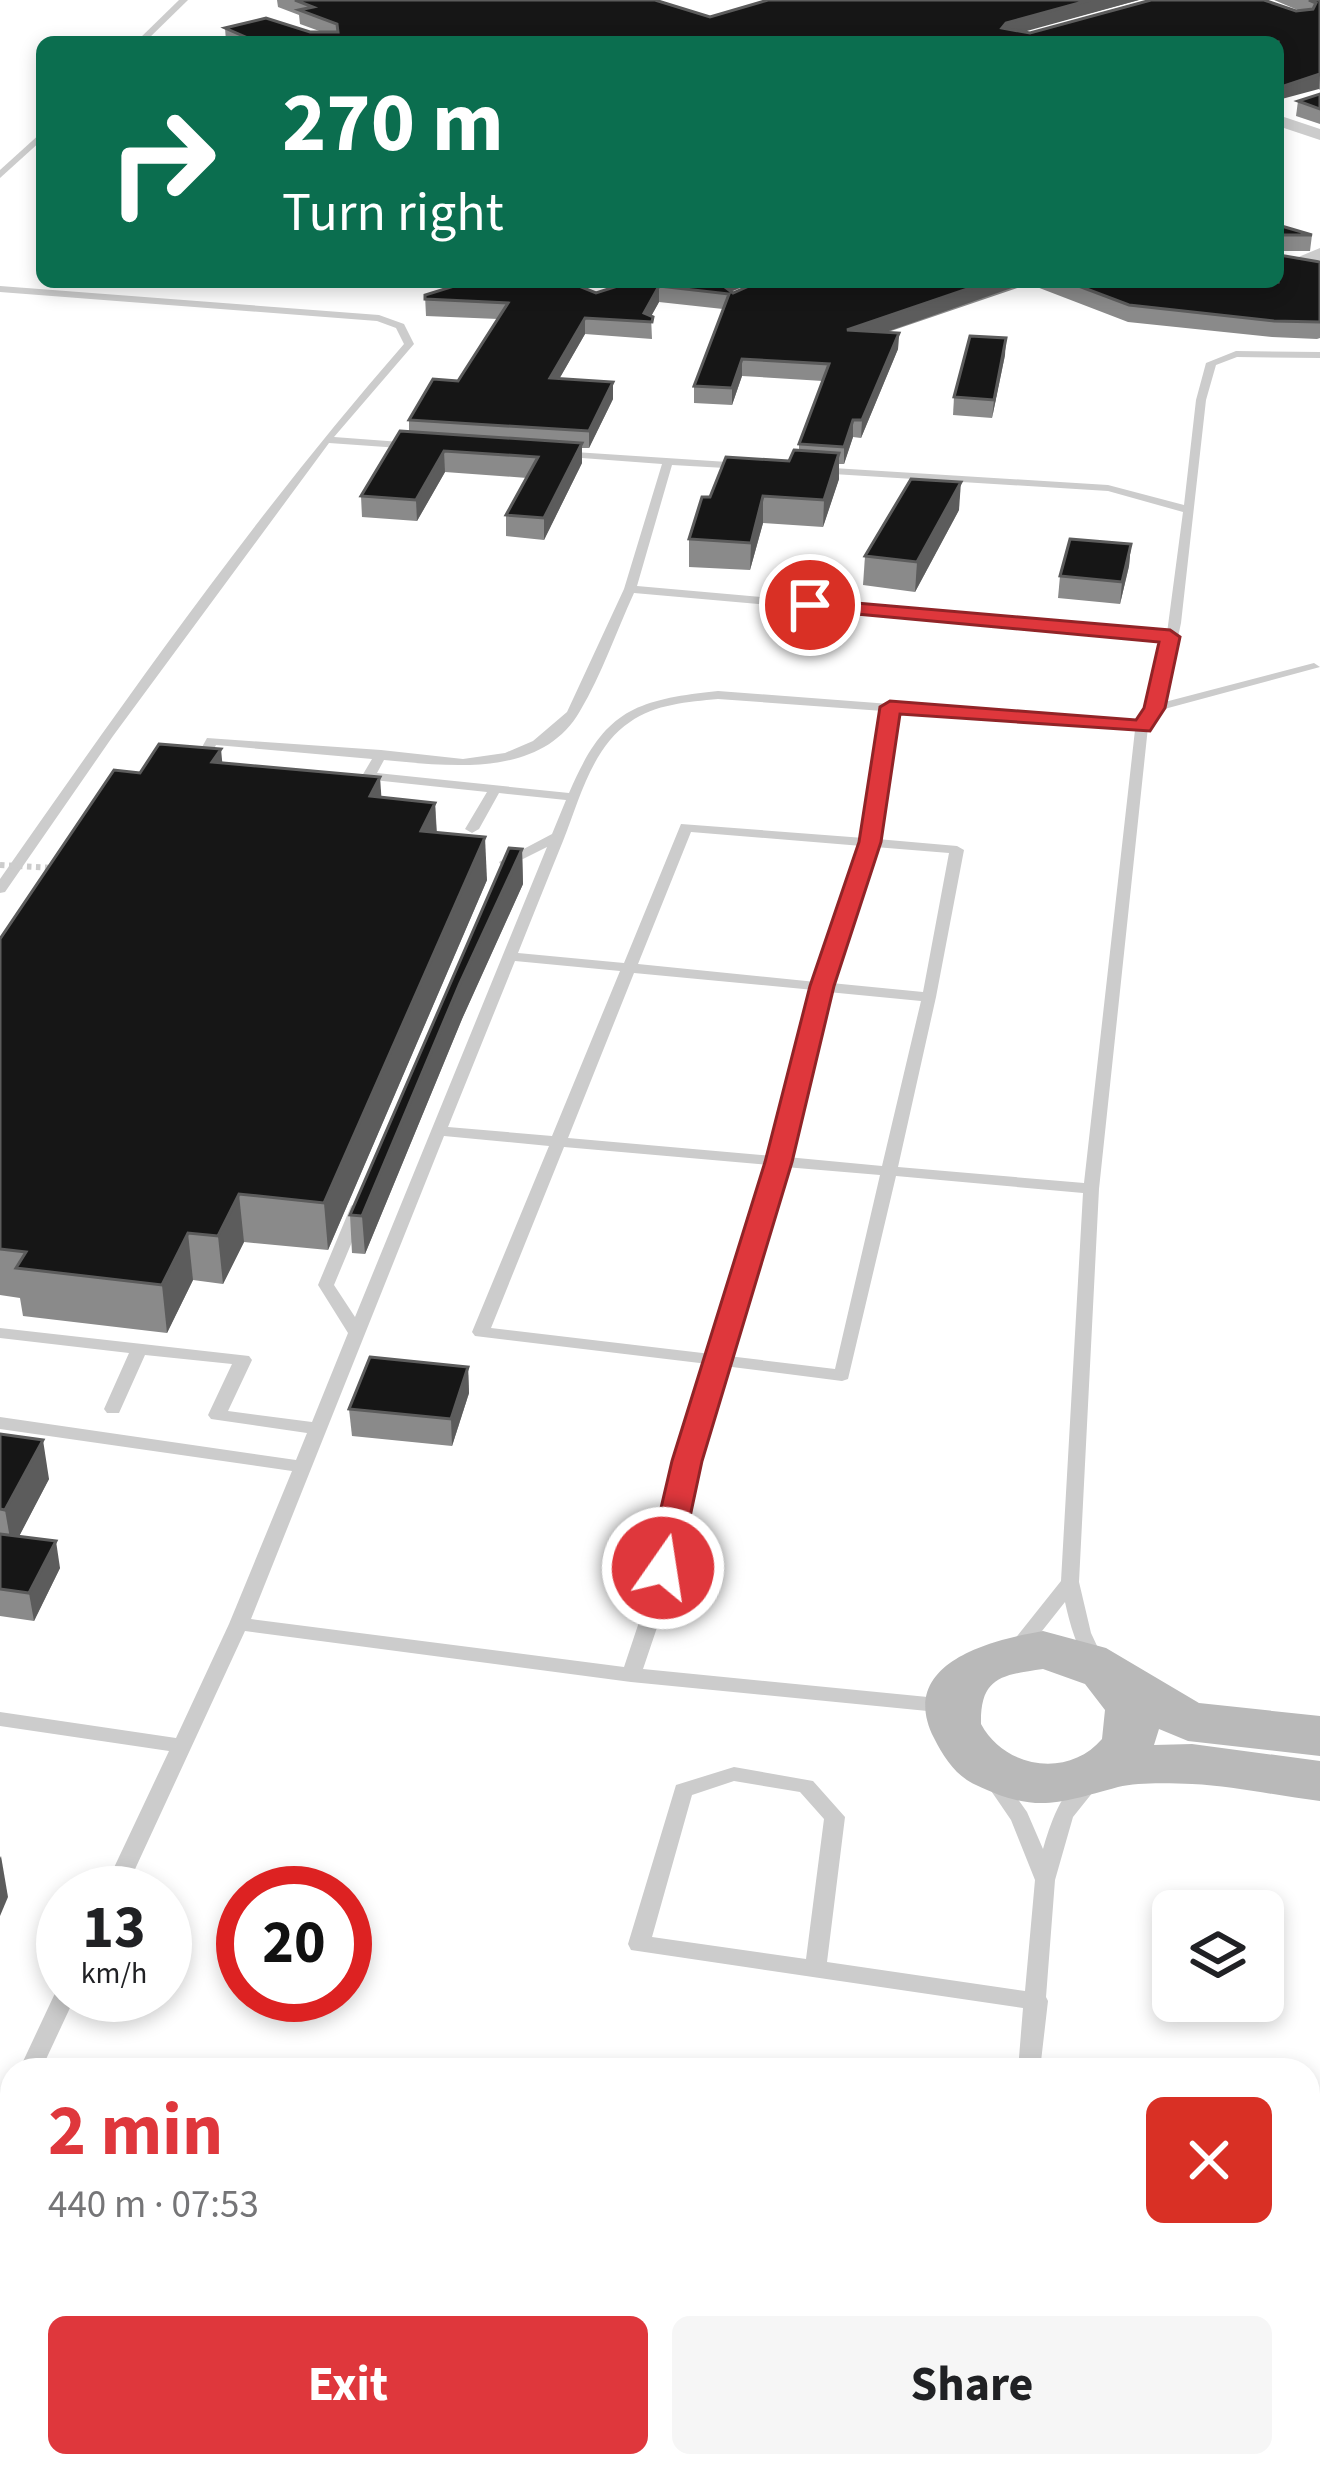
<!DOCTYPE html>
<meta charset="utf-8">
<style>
body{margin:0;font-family:"Source Sans 3",sans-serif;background:#f6f6f6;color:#202124;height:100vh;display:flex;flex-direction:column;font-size:45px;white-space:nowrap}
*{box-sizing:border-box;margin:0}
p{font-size:39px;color:#757577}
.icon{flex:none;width:66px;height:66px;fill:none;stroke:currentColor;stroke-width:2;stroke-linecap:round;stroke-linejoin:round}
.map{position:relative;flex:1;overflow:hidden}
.drawer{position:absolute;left:0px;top:2058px;width:1320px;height:420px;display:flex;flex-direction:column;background:#fff;border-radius:36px 36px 0 0;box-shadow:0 6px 18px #0003}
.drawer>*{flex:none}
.hud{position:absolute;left:36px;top:36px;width:1248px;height:252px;border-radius:18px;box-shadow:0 6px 18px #0003;background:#0b6e4f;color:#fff;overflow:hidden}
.controls{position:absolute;left:1152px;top:1890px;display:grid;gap:24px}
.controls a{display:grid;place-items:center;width:132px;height:132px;border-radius:18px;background:#fff;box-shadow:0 6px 18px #0003;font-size:60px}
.speed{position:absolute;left:36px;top:1866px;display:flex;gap:24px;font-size:60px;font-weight:700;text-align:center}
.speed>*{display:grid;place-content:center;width:156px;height:156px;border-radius:50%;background:#fff;box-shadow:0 6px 18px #0003;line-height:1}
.speed small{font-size:30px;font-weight:400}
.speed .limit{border:18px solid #d22;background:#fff;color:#111}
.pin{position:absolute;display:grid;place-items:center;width:102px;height:102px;color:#fff;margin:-51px;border:6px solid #fff;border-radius:50%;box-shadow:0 3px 12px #0007}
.me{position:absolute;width:132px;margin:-66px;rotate:13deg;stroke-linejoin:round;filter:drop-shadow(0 0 9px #0008)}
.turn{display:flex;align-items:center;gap:42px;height:252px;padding:0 48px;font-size:54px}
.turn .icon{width:156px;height:156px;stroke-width:2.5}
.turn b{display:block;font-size:84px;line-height:102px}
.round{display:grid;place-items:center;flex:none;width:126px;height:126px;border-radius:18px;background:#f6f6f6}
.headline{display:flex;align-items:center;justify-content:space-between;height:204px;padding:0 48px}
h1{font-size:72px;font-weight:700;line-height:90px;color:#df373c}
.cta{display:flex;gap:24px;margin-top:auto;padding:24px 48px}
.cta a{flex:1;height:138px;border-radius:18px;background:#df373c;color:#fff;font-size:48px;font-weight:700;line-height:138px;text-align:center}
.cta a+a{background:#f6f6f6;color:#202124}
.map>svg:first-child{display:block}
</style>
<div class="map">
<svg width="1320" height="2478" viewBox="0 0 1320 2478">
<rect width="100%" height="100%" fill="#fff"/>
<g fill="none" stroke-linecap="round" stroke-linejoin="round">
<g fill="#ccc" fill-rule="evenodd">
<path d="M 179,0 L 188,0 L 145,42 L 136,42 Z"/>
<path d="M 42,132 L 42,140 L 0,178 L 0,170 Z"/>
<path d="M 0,286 L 379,315 L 404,324 L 414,344 L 334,437 L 414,443 L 419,446 L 414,449 L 329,443 L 113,736 L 5,892 L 0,893 L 0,879 C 128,696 257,512 404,344 L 396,328 L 377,321 L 0,292 Z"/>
<path d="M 1236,351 L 1320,352 L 1320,358 L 1237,357 L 1216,365 L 1206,400 L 1181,623 L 1169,680 L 1161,703 L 1314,663 L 1320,667 L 1157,711 L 1148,727 L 1099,1189 L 1079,1582 L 1091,1633 L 1105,1663 L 1102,1668 L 1088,1668 C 1077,1646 1070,1626 1065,1602 L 1023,1655 L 1009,1655 L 1006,1650 L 1061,1581 L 1083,1193 L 896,1176 L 848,1379 L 842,1381 L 724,1366 L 696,1461 L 665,1604 L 643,1669 L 948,1699 L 955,1701 L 958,1706 L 955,1711 L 948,1713 L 631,1682 L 245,1631 L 124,1893 L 102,1893 L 169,1751 L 0,1726 L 0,1712 L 176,1738 L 229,1624 L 292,1471 L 0,1429 L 0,1417 L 296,1460 L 307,1433 L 211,1419 L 208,1415 L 232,1364 L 145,1355 L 119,1413 L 107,1413 L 104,1409 L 129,1353 L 0,1338 L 0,1328 L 249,1356 L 252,1360 L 228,1411 L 312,1422 L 348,1333 L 318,1285 L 351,1206 L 359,1201 L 365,1203 L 367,1206 L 334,1285 L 355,1317 L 547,847 L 511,865 L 501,865 L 499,862 L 552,834 L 566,800 L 499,793 L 479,829 L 472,833 L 465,829 L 487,792 L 364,779 L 362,776 L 372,759 L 216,745 L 203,770 L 193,770 L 191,767 L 207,738 L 381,750 L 463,759 L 505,753 L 533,741 L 567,712 L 624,589 L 662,464 L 555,456 L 555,452 L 559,451 L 743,463 L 749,466 L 743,469 L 672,465 L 637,586 L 1167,633 L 1183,512 L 1108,491 L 817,473 L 811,470 L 817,467 L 1108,485 L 1184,505 L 1196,400 L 1206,363 ZM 634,593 L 1166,640 L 1156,680 L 1138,723 L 718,691 C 633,700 604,711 569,793 L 377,773 L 384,760 C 449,766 541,779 580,711 C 602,674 616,632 634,593 ZM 718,699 L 883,711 L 864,838 L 681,824 L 624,963 L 518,953 C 533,915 548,878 563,841 C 579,801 592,747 630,722 C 655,704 688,702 718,699 ZM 896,712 L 1135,730 L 1084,1183 L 898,1167 L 936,997 L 964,850 L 957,846 L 877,839 ZM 691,832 L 862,846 L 816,982 L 638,964 ZM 875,847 L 949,853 L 923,992 L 831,983 ZM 515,961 L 620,971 L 552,1136 L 448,1127 ZM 634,973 L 814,990 L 772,1156 L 568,1138 ZM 828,992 L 921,1001 L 882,1166 L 787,1157 ZM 444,1136 L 549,1146 L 472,1332 L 475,1336 L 708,1364 L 678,1461 L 645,1604 L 624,1667 L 251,1619 ZM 564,1147 L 769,1165 L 711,1354 L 491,1328 ZM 785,1167 L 880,1175 L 835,1369 L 728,1356 Z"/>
<path d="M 734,1767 L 813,1781 L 845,1817 L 827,1962 L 1025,1991 L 1035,1880 L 1011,1820 L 983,1779 L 986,1774 L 993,1772 L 1000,1774 L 1027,1812 L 1043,1849 C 1050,1825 1066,1772 1097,1777 L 1100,1782 L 1097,1787 L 1073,1817 L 1055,1880 L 1046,1997 L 1048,2001 L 1040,2070 L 1018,2070 L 1023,2008 L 631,1950 L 628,1944 L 676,1785 ZM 734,1781 L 800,1792 L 824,1819 L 806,1959 L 652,1937 L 692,1795 Z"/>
<path d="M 63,1987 L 63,1995 L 76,1995 L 41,2070 L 19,2070 L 57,1989 Z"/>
<path d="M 12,2100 L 12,2134 L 8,2142 L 0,2144 L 0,2111 L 4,2102 Z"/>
<path d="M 0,2223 L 12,2225 L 12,2245 L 0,2243 Z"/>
<path d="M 0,2333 L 12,2335 L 12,2357 L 0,2355 Z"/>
<path d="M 189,2466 L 215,2466 L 211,2478 L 185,2478 Z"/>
<path d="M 969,2466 L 995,2466 L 993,2478 L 967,2478 Z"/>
</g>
<g fill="#ccc" fill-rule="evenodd">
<path d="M 1278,115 L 1320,129 L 1320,140 L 1278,126 Z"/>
<path d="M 1320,248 L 1320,260 L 1294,269 L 1284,263 Z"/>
</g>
<path fill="#b9b9b9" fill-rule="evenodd" d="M 1043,1631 L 1106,1648 L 1199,1703 L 1320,1716 L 1320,1756 L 1188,1741 L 1159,1729 L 1154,1745 L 1192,1744 L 1320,1761 L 1320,1801 C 1278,1796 1234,1786 1192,1784 C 1170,1783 1138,1782 1118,1787 C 1059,1803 1036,1814 976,1785 C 956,1776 944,1758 934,1738 C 896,1663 991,1640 1043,1631 ZM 1043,1669 L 1085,1684 L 1105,1710 L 1102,1739 C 1069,1778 1005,1769 981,1724 C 980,1677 1002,1675 1043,1669 Z"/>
<path stroke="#ccc" stroke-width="6" stroke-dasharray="4.5 4.5" stroke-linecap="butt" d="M 0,865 L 56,868"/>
</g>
<g fill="#8a8a8a">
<path d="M 277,0 L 655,0 L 710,17 L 768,0 L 1139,0 L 1024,31 L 1030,33 L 1296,11 L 1300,11 L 1274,0 L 1320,0 L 1320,90 L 1278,42 L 226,41 L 225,28 L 322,32 L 300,24 L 299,15 L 278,7 Z"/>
<path d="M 1320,94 L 1320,124 L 1296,116 L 1298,101 Z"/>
<path d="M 1278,225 L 1312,235 L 1310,251 L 1279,251 L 1279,255 L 1320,262 L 1320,338 L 1317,339 L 1272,337 L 1128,322 L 1029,284 L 888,332 L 899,333 L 898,349 L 861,438 L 853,437 L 844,464 L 839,464 L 839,479 L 823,527 L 763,523 L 750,570 L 689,567 L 689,539 L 710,497 L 789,461 L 799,450 L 799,444 L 823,381 L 742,376 L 732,405 L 694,403 L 694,386 L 723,309 L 659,302 L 651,316 L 652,339 L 585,334 L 559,379 L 613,382 L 613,399 L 589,448 L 582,448 L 582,463 L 544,540 L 506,536 L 506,515 L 527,478 L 445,472 L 417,521 L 362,517 L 361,496 L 409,432 L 409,420 L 458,381 L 498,319 L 426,316 L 425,295 L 596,293 L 630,282 L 754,282 L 731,292 L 733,293 L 758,282 L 1278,282 Z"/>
<path d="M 1005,355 L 992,418 L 953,415 L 954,397 Z"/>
<path d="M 959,510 L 915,592 L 863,585 L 865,556 Z"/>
<path d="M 1131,544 L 1129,566 L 1120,604 L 1058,598 L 1060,576 Z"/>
<path d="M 222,763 L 381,797 L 435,803 L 437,832 L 487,880 L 328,1250 L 244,1242 L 223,1284 L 193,1280 L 167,1333 L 23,1316 L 20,1298 L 0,1295 L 0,939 L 140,773 Z"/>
<path d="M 522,849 L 523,884 L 462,1019 L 365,1254 L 352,1253 L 350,1215 Z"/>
<path d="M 468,1367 L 469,1393 L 452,1446 L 352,1436 L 349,1409 Z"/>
<path d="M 0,1434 L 49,1479 L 19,1536 L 60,1568 L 34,1621 L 0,1616 Z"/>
</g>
<g fill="#5c5c5c">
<path d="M 1090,0 L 1139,0 L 1005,37 L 1002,28 L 1006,23 Z"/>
<path d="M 1320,74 L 1319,89 L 1278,100 L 1278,86 Z"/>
<path d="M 722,282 L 754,282 L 727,293 L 721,293 Z"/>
<path d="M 988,282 L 1029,282 L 846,346 L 847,330 Z"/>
<path d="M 659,286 L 659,302 L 648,322 L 644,313 Z"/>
<path d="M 585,318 L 585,334 L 550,395 L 550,378 Z"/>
<path d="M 899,333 L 898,349 L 861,438 L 862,420 Z"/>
<path d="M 1006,338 L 1005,355 L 992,418 L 994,400 Z"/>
<path d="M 742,359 L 742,376 L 732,405 L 732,388 Z"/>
<path d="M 613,382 L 613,399 L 589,448 L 589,431 Z"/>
<path d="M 853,420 L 853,437 L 844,464 L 844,447 Z"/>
<path d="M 582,443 L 582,463 L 544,540 L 544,518 Z"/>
<path d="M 444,451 L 445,472 L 417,521 L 416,500 Z"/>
<path d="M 839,453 L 839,479 L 823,527 L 824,500 Z"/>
<path d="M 961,482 L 959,510 L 915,592 L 917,562 Z"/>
<path d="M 763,496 L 763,523 L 750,570 L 751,543 Z"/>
<path d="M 1131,544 L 1129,566 L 1120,604 L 1122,582 Z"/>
<path d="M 221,749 L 225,791 L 212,762 Z"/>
<path d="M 380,777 L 383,820 L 370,796 Z"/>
<path d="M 435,803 L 437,845 L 421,831 Z"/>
<path d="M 485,837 L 487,880 L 328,1250 L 324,1203 Z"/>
<path d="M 522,849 L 523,884 L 462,1019 L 365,1254 L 362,1216 L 460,983 Z"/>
<path d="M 239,1194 L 244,1242 L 223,1284 L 218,1236 Z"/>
<path d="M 188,1233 L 193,1280 L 167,1333 L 162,1285 Z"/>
<path d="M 468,1367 L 469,1393 L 452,1446 L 451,1419 Z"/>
<path d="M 43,1440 L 49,1479 L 12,1550 L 5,1510 Z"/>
<path d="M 56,1541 L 60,1568 L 34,1621 L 29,1593 Z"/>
<path d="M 1,1856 L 8,1897 L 0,1916 L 0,1858 Z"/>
<path d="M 128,2466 L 148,2466 L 145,2478 L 124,2478 Z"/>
</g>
<g fill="#161616" stroke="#5c5c5c" stroke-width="3">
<path d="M 295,0 L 655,0 L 710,17 L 768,0 L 1090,0 L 1006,23 L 1002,28 L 1030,33 L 1151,0 L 1264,0 L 1296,11 L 1313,9 L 1316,3 L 1309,0 L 1320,0 L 1320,74 L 1278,88 L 1278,42 L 257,42 L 225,28 L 266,18 L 310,32 L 338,32 L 337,24 L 299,10 L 313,7 Z"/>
<path d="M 1320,94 L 1320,109 L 1298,101 Z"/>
<path d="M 1278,225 L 1312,235 L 1278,235 Z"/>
<path d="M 1278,244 L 1279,255 L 1320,262 L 1320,322 L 1274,321 L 1129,305 L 1068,282 L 1278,282 Z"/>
<path d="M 467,282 L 569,282 L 596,293 L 630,282 L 722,282 L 721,284 L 733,293 L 758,282 L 988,282 L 847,330 L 899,333 L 862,420 L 853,420 L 844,447 L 799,444 L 829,364 L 742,359 L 732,388 L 694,386 L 729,294 L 659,286 L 644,313 L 653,317 L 652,322 L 585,318 L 550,378 L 613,382 L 589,431 L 409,420 L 433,379 L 458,381 L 508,303 L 425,299 L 425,295 Z"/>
<path d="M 970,336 L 1006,338 L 994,400 L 954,397 Z"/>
<path d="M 400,431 L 582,443 L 544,518 L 506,515 L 538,457 L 444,451 L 416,500 L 361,496 Z"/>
<path d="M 794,450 L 839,453 L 824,500 L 763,496 L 751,543 L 689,539 L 702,497 L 710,497 L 726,457 L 789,461 Z"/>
<path d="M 911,479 L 961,482 L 917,562 L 865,556 Z"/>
<path d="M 1070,539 L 1131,544 L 1122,582 L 1060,576 Z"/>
<path d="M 159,744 L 221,749 L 212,762 L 380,777 L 370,796 L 435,803 L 421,831 L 485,837 L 324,1203 L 239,1194 L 218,1236 L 188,1233 L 162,1285 L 16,1268 L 26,1252 L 0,1249 L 0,939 L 114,770 L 140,773 Z"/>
<path d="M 509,848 L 522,849 L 460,983 L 362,1216 L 350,1215 Z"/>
<path d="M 370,1357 L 468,1367 L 451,1419 L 349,1409 Z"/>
<path d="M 0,1434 L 43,1440 L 5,1510 L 0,1509 Z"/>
<path d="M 0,1534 L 56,1541 L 29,1593 L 0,1589 Z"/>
<path d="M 0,2405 L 12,2407 L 12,2466 L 128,2466 L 124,2478 L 0,2478 Z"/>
</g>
<path fill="#df373c" stroke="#912427" stroke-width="3" d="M 810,599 L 1170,630 L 1180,637 L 1165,708 L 1150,731 L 900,714 L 881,842 L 834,986 L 792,1162 L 702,1461 L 679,1568 L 674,1576 L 652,1576 L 647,1568 L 672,1461 L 765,1162 L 810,986 L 859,842 L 880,707 L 890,701 L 1136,720 L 1144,708 L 1159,642 L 803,609 L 800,605 Z"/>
</svg>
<div class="controls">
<a><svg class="icon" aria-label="layers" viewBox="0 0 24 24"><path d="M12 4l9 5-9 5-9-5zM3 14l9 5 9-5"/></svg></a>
</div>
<div class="speed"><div>13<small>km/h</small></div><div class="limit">20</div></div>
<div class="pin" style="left:810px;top:605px;background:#d93025"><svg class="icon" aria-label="arrive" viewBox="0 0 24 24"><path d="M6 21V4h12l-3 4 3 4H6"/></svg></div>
<svg class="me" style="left:663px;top:1568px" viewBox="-20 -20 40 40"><circle r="17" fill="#df373c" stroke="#fff" stroke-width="3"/><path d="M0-11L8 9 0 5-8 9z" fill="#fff"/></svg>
<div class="hud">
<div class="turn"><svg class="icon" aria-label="right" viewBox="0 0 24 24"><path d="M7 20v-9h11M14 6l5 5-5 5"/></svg><div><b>270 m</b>Turn right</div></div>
</div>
<section class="drawer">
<div class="headline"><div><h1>2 min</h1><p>440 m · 07:53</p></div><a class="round" style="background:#d93025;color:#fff"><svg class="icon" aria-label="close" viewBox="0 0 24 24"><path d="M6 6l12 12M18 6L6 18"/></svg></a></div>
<div class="cta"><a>Exit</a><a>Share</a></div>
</section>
</div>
